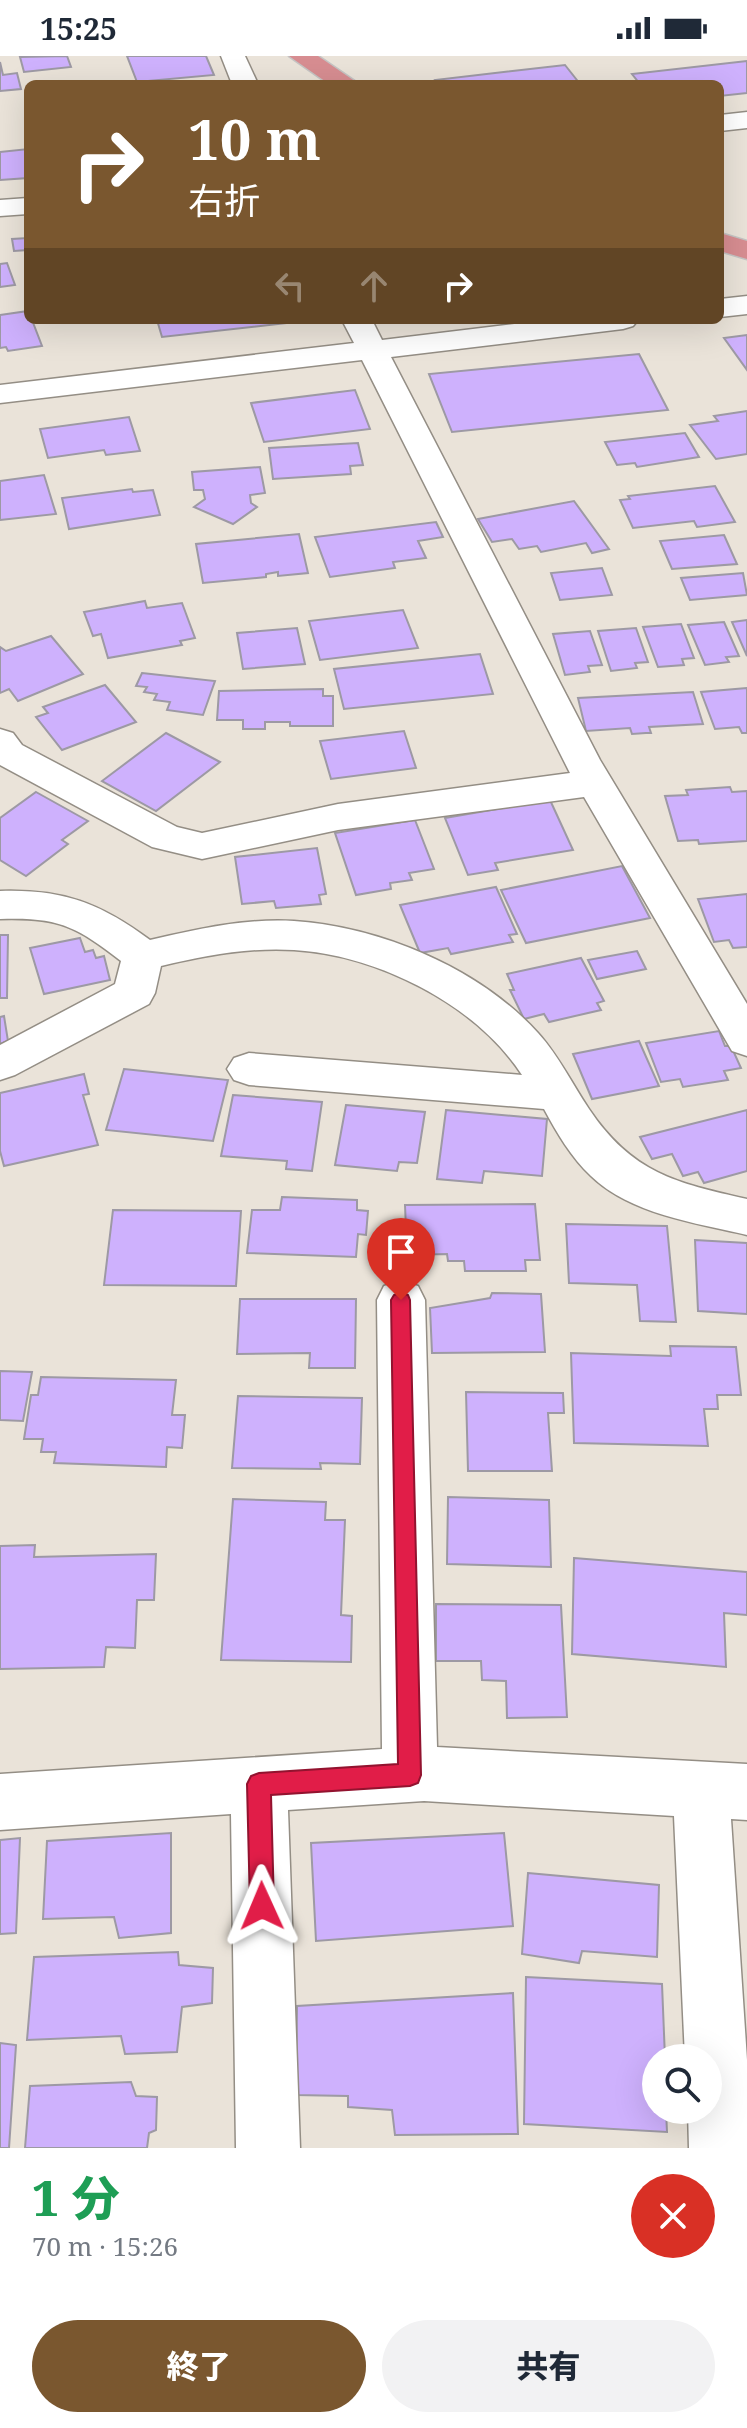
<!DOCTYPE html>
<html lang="ja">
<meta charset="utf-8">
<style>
body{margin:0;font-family:"Noto Serif","Noto Sans JP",serif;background:#f2f2f3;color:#1f2937;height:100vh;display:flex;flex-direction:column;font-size:30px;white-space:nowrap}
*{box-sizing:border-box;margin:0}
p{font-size:26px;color:#747a83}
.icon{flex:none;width:44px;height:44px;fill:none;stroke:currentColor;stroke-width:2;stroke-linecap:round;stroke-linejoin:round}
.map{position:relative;height:2092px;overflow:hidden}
.side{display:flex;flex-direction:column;background:#fff;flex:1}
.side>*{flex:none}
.banner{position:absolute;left:24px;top:24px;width:700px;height:244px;border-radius:12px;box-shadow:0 8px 32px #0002;background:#7a572f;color:#fff;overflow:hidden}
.tools{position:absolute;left:642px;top:1988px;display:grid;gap:16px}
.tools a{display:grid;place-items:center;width:80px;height:80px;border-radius:50%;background:#fff;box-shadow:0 8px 32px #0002;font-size:40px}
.pin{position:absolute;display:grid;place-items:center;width:68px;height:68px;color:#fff;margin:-82px -34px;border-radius:50% 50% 50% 0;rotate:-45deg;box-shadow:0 0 8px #0007}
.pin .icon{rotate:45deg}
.me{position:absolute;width:88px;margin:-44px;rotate:359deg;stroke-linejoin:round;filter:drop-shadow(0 0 6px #0008)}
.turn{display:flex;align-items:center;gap:28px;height:168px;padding:0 32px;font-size:36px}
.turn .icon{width:104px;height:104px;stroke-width:2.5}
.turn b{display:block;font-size:56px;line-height:68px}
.lanes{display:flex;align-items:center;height:76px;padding:0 32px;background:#0003;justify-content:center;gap:40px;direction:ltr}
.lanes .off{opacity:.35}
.round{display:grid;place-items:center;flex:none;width:84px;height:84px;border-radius:42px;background:#f2f2f3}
.head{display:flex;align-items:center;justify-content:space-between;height:136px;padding:0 32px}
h1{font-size:48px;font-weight:800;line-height:60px;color:#1e9e55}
.action{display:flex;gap:16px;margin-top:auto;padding:16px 32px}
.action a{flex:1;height:92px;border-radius:48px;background:#7a572f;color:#fff;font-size:32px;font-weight:800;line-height:92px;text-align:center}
.action a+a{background:#f2f2f3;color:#1f2937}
.status{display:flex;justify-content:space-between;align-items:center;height:56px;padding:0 40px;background:#fff;direction:ltr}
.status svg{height:22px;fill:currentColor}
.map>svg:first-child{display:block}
</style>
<div class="status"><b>15:25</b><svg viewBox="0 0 49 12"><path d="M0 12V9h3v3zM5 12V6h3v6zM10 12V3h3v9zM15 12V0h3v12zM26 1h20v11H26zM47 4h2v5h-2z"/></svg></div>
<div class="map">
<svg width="747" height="2092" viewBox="0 0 747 2092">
<rect width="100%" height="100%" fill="#eae3d9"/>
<g fill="#ceb1fd" stroke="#9d99a4" stroke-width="2">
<path d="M 67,0 L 71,11 L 24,16 L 20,1 Z"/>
<path d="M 127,0 L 206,0 L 214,19 L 137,26 Z"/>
<path d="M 747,5 L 747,37 L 720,40 L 720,28 L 640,28 L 632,18 Z"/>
<path d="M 0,6 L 3,19 L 17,17 L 21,33 L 0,35 Z"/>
<path d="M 565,9 L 580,28 L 437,28 L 435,24 Z"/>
<path d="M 28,93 L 28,122 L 0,124 L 0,96 Z"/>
<path d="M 28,182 L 28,194 L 14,195 L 12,183 Z"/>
<path d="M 7,207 L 15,229 L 0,231 L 0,208 Z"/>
<path d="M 28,255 L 28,264 L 32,264 L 42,290 L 8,295 L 6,291 L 0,292 L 0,259 Z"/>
<path d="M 157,264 L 313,264 L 162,281 Z"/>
<path d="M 747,279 L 747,314 L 724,282 Z"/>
<path d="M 639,298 L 668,354 L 452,376 L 429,318 Z"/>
<path d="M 355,334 L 370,373 L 264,386 L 251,347 Z"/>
<path d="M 747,355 L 747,398 L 716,403 L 690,369 L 718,365 L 714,360 Z"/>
<path d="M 129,361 L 140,395 L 106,399 L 104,394 L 48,402 L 40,373 Z"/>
<path d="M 685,377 L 699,401 L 637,411 L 635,407 L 617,409 L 605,386 Z"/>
<path d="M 358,387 L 363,409 L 350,410 L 351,418 L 273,423 L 269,392 Z"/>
<path d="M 260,411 L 265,437 L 250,439 L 251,447 L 257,451 L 233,468 L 194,451 L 205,443 L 203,434 L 194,434 L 192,416 Z"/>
<path d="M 44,419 L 56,458 L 0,464 L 0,425 Z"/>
<path d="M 715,430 L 735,466 L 697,471 L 694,465 L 633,472 L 620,444 L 630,443 L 628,440 Z"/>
<path d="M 132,433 L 133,436 L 153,434 L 160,459 L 69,473 L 62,442 Z"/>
<path d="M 574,445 L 609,493 L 592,497 L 586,487 L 541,496 L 537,490 L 519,493 L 512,483 L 492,486 L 478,463 Z"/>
<path d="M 436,466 L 443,481 L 418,485 L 426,502 L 393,506 L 395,512 L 330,521 L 315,481 Z"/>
<path d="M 299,478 L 308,517 L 278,520 L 278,516 L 266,518 L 266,521 L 203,527 L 196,488 Z"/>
<path d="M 724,479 L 737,508 L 672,513 L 660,485 Z"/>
<path d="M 602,512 L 612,539 L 560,544 L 551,517 Z"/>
<path d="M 743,517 L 747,539 L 690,544 L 681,522 Z"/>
<path d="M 145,545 L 147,552 L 182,547 L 195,582 L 180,585 L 182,589 L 108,602 L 101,578 L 93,580 L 84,556 Z"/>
<path d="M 403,554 L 418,592 L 320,604 L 309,565 Z"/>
<path d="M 747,564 L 747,600 L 732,566 Z"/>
<path d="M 724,566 L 739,600 L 726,601 L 729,606 L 705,609 L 688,569 Z"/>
<path d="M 681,568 L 694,602 L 682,603 L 684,609 L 658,611 L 643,571 Z"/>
<path d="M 297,572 L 305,608 L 243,613 L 237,577 Z"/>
<path d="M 636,572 L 648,606 L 635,607 L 637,612 L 611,615 L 598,575 Z"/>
<path d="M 590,575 L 602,609 L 588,610 L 590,616 L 565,619 L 553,578 Z"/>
<path d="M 51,580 L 83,618 L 18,645 L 9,633 L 0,637 L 0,591 L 6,595 Z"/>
<path d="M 480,598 L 493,638 L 344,653 L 334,613 Z"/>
<path d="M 142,617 L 215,625 L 203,659 L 167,654 L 170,646 L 154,644 L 157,638 L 144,636 L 147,631 L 136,630 Z"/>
<path d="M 105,629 L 136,666 L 62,694 L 36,661 L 48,657 L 43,651 Z"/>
<path d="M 747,632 L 747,677 L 742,677 L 739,671 L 715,673 L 701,636 Z"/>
<path d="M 323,633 L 323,640 L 333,640 L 333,670 L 290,670 L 290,666 L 265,666 L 265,673 L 243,673 L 243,664 L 217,664 L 219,635 Z"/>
<path d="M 693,636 L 703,668 L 649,671 L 651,677 L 646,677 L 632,678 L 630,672 L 586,675 L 578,642 Z"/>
<path d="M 404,675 L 416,712 L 331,723 L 320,685 Z"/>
<path d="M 166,677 L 220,706 L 156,755 L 102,725 Z"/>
<path d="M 730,731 L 732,736 L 747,735 L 747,785 L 699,788 L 698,784 L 678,785 L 665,740 L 688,739 L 686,734 Z"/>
<path d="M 36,736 L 88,765 L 62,784 L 68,788 L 26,820 L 0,804 L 0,762 Z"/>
<path d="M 550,744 L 573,794 L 495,807 L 498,814 L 468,819 L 445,762 Z"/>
<path d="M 415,764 L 434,813 L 409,817 L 412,824 L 390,827 L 391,833 L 356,839 L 335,777 Z"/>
<path d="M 317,792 L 326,838 L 319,839 L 321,848 L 276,852 L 274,845 L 242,848 L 235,801 Z"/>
<path d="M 622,810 L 650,862 L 526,887 L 501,834 Z"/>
<path d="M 496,831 L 517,878 L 509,879 L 513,886 L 451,898 L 448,892 L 420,897 L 400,849 Z"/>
<path d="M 747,838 L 747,891 L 733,892 L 729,884 L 714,886 L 698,843 Z"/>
<path d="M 0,879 L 8,879 L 7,942 L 0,942 Z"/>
<path d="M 80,882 L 85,896 L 93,894 L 96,902 L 104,900 L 110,924 L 44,938 L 30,892 Z"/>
<path d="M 637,895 L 646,913 L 597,923 L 588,904 Z"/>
<path d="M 581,902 L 604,945 L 597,947 L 601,954 L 549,966 L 544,958 L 524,963 L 510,934 L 514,934 L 507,918 Z"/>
<path d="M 4,960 L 8,985 L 0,988 L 0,961 Z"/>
<path d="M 719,975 L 725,990 L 731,990 L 741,1012 L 724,1015 L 728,1024 L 683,1031 L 680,1023 L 661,1026 L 646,987 Z"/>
<path d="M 639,985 L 659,1030 L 592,1043 L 573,998 Z"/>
<path d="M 124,1013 L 228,1024 L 213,1085 L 106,1074 Z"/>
<path d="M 84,1018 L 89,1038 L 83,1039 L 98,1089 L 4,1110 L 0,1095 L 0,1037 Z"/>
<path d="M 233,1039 L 322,1046 L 312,1115 L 286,1113 L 287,1105 L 221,1100 Z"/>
<path d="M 346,1049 L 425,1056 L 417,1107 L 399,1106 L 397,1115 L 335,1109 Z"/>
<path d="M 446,1054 L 547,1063 L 542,1120 L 484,1115 L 482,1127 L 437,1123 Z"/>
<path d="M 747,1054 L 747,1115 L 704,1127 L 698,1116 L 683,1120 L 672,1098 L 652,1103 L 640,1081 Z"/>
<path d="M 282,1141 L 357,1144 L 357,1154 L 368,1155 L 366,1179 L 358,1178 L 356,1201 L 247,1197 L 252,1154 L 280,1154 Z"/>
<path d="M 535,1148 L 540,1204 L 525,1204 L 526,1215 L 465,1215 L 464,1205 L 448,1205 L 447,1198 L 407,1199 L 405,1149 Z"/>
<path d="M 113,1154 L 241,1155 L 236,1230 L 104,1229 Z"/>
<path d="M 566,1168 L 667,1170 L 676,1266 L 640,1265 L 637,1229 L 569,1227 Z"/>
<path d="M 695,1184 L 747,1187 L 747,1258 L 698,1255 Z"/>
<path d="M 492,1237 L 541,1238 L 545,1296 L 432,1297 L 430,1252 L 490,1242 Z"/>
<path d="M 240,1243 L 356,1243 L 355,1312 L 309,1312 L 310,1297 L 237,1298 Z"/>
<path d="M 670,1290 L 736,1291 L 741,1339 L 717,1339 L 718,1353 L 704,1353 L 708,1390 L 574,1387 L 571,1297 L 671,1300 Z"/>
<path d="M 0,1315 L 32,1316 L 23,1365 L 0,1364 Z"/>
<path d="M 41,1321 L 176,1324 L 172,1359 L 185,1359 L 182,1392 L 167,1391 L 166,1411 L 54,1407 L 56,1396 L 41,1396 L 43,1383 L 24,1383 L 31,1339 L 38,1339 Z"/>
<path d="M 466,1336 L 563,1337 L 564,1357 L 548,1357 L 552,1415 L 468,1415 Z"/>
<path d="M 238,1340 L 362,1342 L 360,1408 L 320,1407 L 321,1413 L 232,1412 Z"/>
<path d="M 448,1441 L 549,1444 L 551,1511 L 447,1508 Z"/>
<path d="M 233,1443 L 326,1446 L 325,1464 L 345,1464 L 341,1559 L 352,1560 L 351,1606 L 221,1604 Z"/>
<path d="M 35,1489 L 34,1501 L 156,1498 L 154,1544 L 137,1544 L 135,1592 L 106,1591 L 104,1611 L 0,1613 L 0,1490 Z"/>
<path d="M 574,1502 L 747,1516 L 747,1559 L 724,1557 L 726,1611 L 572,1598 Z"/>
<path d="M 436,1548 L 561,1549 L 567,1661 L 507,1662 L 506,1625 L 482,1624 L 481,1605 L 436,1605 Z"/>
<path d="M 171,1777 L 171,1877 L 119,1882 L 114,1861 L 43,1863 L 47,1785 Z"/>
<path d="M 504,1777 L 513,1870 L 316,1885 L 311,1787 Z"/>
<path d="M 20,1782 L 16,1877 L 0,1878 L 0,1784 Z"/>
<path d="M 528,1817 L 659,1829 L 657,1901 L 582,1895 L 579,1907 L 522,1898 Z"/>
<path d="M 178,1896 L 179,1909 L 213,1912 L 212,1947 L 182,1951 L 177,1996 L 125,1998 L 121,1980 L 27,1984 L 34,1901 Z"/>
<path d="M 526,1921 L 662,1928 L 665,2002 L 656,2002 L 656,2054 L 666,2054 L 667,2076 L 524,2068 Z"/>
<path d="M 513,1937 L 518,2078 L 395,2079 L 392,2054 L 348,2051 L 348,2040 L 296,2039 L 297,1950 Z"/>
<path d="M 0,1987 L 16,1989 L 9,2092 L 0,2092 Z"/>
<path d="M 131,2026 L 136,2040 L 157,2041 L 156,2074 L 149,2077 L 147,2092 L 25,2092 L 30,2030 Z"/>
</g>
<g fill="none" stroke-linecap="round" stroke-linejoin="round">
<defs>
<g id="minor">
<path d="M 221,0 L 245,0 L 258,28 L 232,28 Z"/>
<path d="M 747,56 L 747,72 L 720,75 L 720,59 Z"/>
<path d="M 28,142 L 28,158 L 0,160 L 0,144 Z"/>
<path d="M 747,240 L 747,258 L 720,261 L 720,243 Z"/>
<path d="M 342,264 L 372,264 L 382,284 L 548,264 L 638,264 L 633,270 L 623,273 L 391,301 L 600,704 L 747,948 L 747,1000 L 732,995 L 584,741 L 338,774 L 202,803 L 152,791 L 0,709 L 0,673 L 13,677 L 22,689 L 177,771 L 202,777 L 338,748 L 570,717 L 362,304 L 0,347 L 0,329 L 354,287 Z"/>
<path d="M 0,835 C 63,833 100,847 150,884 C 197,873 246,862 294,865 C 381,871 479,912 538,977 C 559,1000 572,1028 589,1053 C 632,1117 676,1127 747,1143 L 747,1179 C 696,1167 630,1158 591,1120 C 571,1101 557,1077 544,1053 L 249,1029 L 234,1024 L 227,1013 L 234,1002 L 249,997 L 522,1019 C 476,948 377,899 294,894 C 249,891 204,900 161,910 L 155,937 L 149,948 L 15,1019 L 0,1024 L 0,989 L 115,928 L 121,905 C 76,870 58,861 0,863 Z"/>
<path d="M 401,1225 L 418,1230 L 425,1244 L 437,1691 L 747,1708 L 747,1764 L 731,1763 L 747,2004 L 747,2092 L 689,2092 L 688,2054 L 708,2054 L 708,2002 L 685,2002 L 674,1760 L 424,1745 L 288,1754 L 300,2092 L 236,2092 L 231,1758 L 0,1774 L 0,1718 L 382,1693 L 377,1244 L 384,1230 Z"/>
</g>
<g id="highway">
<path d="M 289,0 L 318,0 L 359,28 L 329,28 Z"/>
<path d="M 720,177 L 747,185 L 747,203 L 720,195 Z"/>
</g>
</defs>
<use href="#minor" stroke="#948e85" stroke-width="3"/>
<use href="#highway" stroke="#c5c4c3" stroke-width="3"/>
<use href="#minor" fill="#fff" fill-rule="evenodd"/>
<use href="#highway" fill="#d78d91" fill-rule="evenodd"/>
</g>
<path fill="#e11d48" stroke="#92132f" stroke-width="2" d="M 401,1236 L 408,1239 L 410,1244 L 421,1719 L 418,1727 L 410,1730 L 271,1739 L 274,1850 L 271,1858 L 262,1862 L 254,1858 L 250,1850 L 247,1728 L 251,1720 L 259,1717 L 398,1708 L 391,1244 L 394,1239 Z"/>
</svg>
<div class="tools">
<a><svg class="icon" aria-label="search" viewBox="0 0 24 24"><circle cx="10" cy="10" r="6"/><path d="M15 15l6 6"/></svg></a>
</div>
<div class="pin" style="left:401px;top:1244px;background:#d93025"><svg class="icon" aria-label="arrive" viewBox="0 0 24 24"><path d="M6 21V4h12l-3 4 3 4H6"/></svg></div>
<svg class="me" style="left:262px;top:1850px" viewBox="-20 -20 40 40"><path d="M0-17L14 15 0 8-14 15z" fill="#e11d48" stroke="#fff" stroke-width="4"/></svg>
<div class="banner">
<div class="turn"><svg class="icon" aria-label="right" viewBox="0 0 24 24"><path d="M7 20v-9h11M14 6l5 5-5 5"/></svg><div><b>10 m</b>右折</div></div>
<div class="lanes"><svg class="icon off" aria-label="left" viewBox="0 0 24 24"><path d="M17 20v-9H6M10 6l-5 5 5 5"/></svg><svg class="icon off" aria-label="ahead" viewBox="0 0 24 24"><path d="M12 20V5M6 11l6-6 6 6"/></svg><svg class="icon" aria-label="right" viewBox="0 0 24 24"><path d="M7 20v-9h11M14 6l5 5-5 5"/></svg></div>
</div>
</div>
<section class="side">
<div class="head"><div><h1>1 分</h1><p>70 m · 15:26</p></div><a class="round" style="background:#d93025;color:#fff"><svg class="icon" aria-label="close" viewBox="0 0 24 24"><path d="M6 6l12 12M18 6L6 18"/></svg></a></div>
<div class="action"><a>終了</a><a>共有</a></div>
</section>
